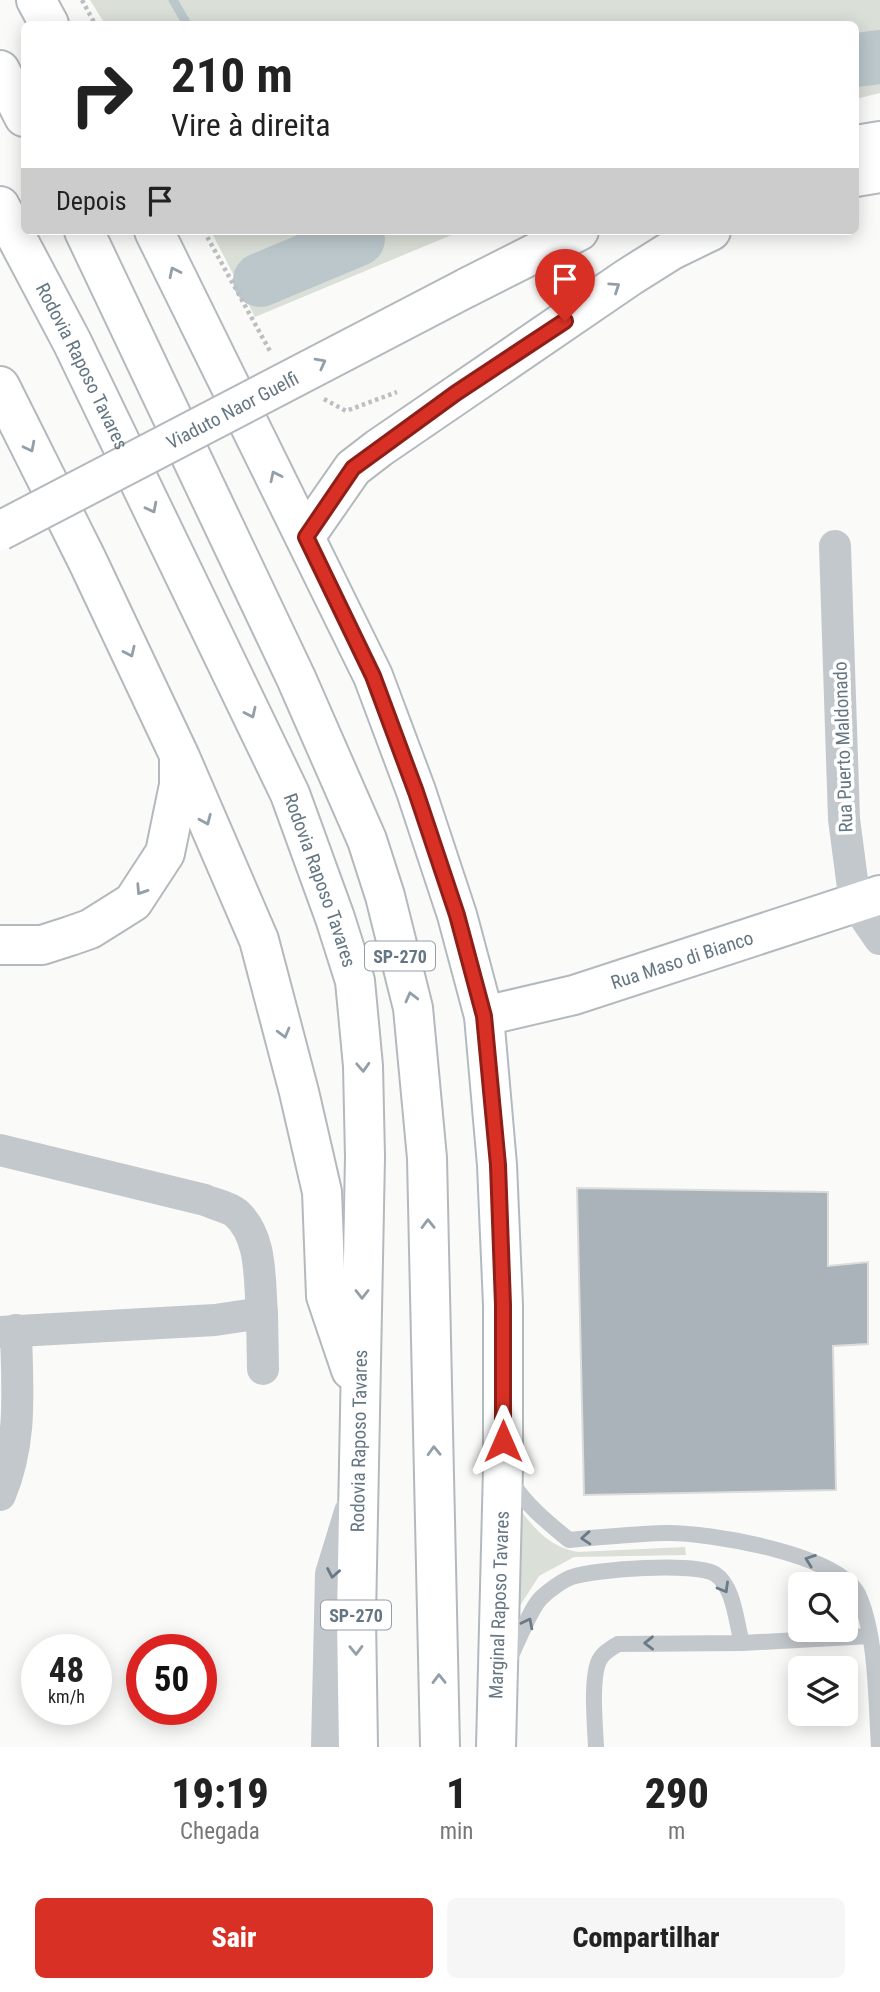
<!DOCTYPE html>
<html lang="pt">
<meta charset="utf-8">
<style>
body{margin:0;font-family:"Roboto Condensed",sans-serif;background:#f6f6f6;color:#222;height:100vh;display:flex;flex-direction:column;font-size:26px;white-space:nowrap}
*{box-sizing:border-box;margin:0}
p{font-size:23px;color:#767676}
.icon{flex:none;width:38px;height:38px;fill:none;stroke:currentColor;stroke-width:2;stroke-linecap:round;stroke-linejoin:round}
.map{position:relative;height:1747px;overflow:hidden}
.details{display:flex;flex-direction:column;background:#fff;flex:1}
.details>*{flex:none}
.guide{position:absolute;left:21px;top:21px;width:838px;height:214px;border-radius:10px;box-shadow:0 4px 18px #0003;background:#fff;color:#222;overflow:hidden}
.buttons{position:absolute;left:788px;top:1572px;display:grid;gap:14px}
.buttons a{display:grid;place-items:center;width:70px;height:70px;border-radius:10px;background:#fff;box-shadow:0 4px 18px #0003;font-size:35px}
.speed{position:absolute;left:21px;top:1634px;display:flex;gap:14px;font-size:35px;font-weight:700;text-align:center}
.speed>*{display:grid;place-content:center;width:91px;height:91px;border-radius:50%;background:#fff;box-shadow:0 4px 18px #0003;line-height:1}
.speed small{font-size:18px;font-weight:400}
.speed .limit{border:10px solid #d22;background:#fff;color:#111}
.pin{position:absolute;display:grid;place-items:center;width:60px;height:60px;color:#fff;margin:-72px -30px;border-radius:50% 50% 50% 0;rotate:-45deg;box-shadow:0 0 7px #0007}
.pin .icon{rotate:45deg}
.me{position:absolute;width:77px;margin:-38px;rotate:0deg;stroke-linejoin:round;filter:drop-shadow(0 0 5px #0008)}
.turn{display:flex;align-items:center;gap:24px;height:147px;padding:0 35px;font-size:32px}
.turn .icon{width:91px;height:91px;stroke-width:2.5}
.turn b{display:block;font-size:49px;line-height:60px}
.then{display:flex;align-items:center;height:66px;padding:0 35px;background:#0003;gap:14px;font-size:26px}
.eta{display:flex;justify-content:space-evenly;align-items:center;height:119px;text-align:center}
.eta b{font-size:42px;font-weight:800;line-height:49px}
.button{display:flex;gap:14px;margin-top:auto;padding:14px 35px}
.button a{flex:1;height:80px;border-radius:10px;background:#d93025;color:#fff;font-size:28px;font-weight:800;line-height:80px;text-align:center}
.button a+a{background:#f6f6f6;color:#222}
.map>svg:first-child{display:block}
</style>
<div class="map">
<svg width="880" height="1747" viewBox="0 0 880 1747">
<rect width="100%" height="100%" fill="#fafaf8"/>
<g fill="#dadfd7">
<path d="M 90,0 L 880,0 L 880,93 L 856,99 L 856,24 L 105,24 Z"/>
<path d="M 211,231 L 461,231 L 255,317 Z"/>
<path d="M 521,1511 C 537,1532 551,1547 578,1552 L 685,1547 L 686,1555 L 574,1557 L 539,1576 L 519,1607 Z"/>
</g>
<g fill="none" stroke-linecap="round" stroke-linejoin="round">
<g stroke="#bbc7cb" stroke-width="9">
<path d="M 173,0 L 187,24"/>
<path d="M 323,231 L 358,239"/>
</g>
<g stroke="#bbc7cb" stroke-width="54">
<path d="M 856,60 L 880,57"/>
<path d="M 260,280 L 358,239"/>
</g>
</g>
<path fill="#aab3b9" stroke="#dcdcda" stroke-width="2" d="M 577,1188 L 828,1192 L 828,1266 L 868,1262 L 868,1344 L 833,1346 L 836,1490 L 584,1495 Z"/>
<g fill="none" stroke-linecap="round" stroke-linejoin="round">
<defs>
<g id="secondary">
<path d="M 36,0 L 49,24"/>
<path d="M 154,231 L 373,676 L 416,791 L 457,915 L 484,1016 L 497,1165 L 503,1305 L 503,1468 L 496,1747"/>
<path id="s1" d="M 484,1016 L 574,995 L 880,895"/>
</g>
<g id="highway">
<path d="M 0,70 L 24,117"/>
<path d="M 856,145 L 880,141"/>
<path d="M 856,177 L 880,173"/>
<path id="s2" d="M 0,206 L 72,342 L 290,794 L 335,918 L 355,981 L 363,1066 L 365,1157 L 356,1617 L 358,1747"/>
<path d="M 84,231 L 296,678 L 367,840 L 385,896 L 413,1008 L 427,1158 L 440,1747"/>
<path d="M 466,288 L 579,231"/>
<path d="M 0,386 L 87,560 L 180,757 L 259,940 L 299,1092 L 322,1192 L 326,1296 L 351,1370"/>
<path d="M 305,537 L 353,468 L 379,448 L 629,277 L 672,250 L 711,231"/>
<path d="M 0,945 L 42,945 L 70,936 L 90,929 L 133,902 L 165,853 L 179,785 L 179,759"/>
</g>
</defs>
<use href="#secondary" stroke="#b3babf" stroke-width="42"/>
<use href="#highway" stroke="#b4b9bd" stroke-width="42"/>
<g stroke="#bbbfc2" stroke-width="4.5" stroke-dasharray="3.5 3.5" stroke-linecap="butt">
<path d="M 82,0 L 95,24"/>
<path d="M 204,231 L 271,353"/>
<path d="M 324,399 L 346,411 L 397,392"/>
</g>
<g stroke="#c3c8cc" stroke-width="16">
<path d="M 510,1480 C 526,1505 547,1522 569,1540 C 601,1537 633,1534 665,1533 C 708,1532 838,1554 858,1594 C 877,1634 876,1703 879,1747"/>
<path d="M 509,1660 C 517,1644 530,1609 541,1598 C 548,1591 563,1580 572,1577 C 596,1569 695,1562 715,1574 C 734,1586 736,1622 742,1643"/>
<path d="M 596,1747 C 595,1724 591,1683 598,1663 C 602,1653 610,1649 618,1644 L 742,1643 L 870,1636"/>
</g>
<g stroke="#c3c8cc" stroke-width="32">
<path d="M 835,546 L 844,819 L 855,903 L 880,939"/>
<path d="M 0,1150 L 205,1200 C 214,1204 228,1207 236,1213 C 263,1237 259,1280 262,1313 L 215,1320 L 0,1332"/>
<path d="M 262,1313 L 263,1369"/>
<path d="M 0,1495 C 23,1440 17,1389 16,1330"/>
<path d="M 327,1747 L 331,1574 L 350,1512"/>
</g>
<use href="#secondary" stroke="#fff" stroke-width="38"/>
<use href="#highway" stroke="#fff" stroke-width="38"/>
<defs>
<g id="highway-bridge">
<path id="s3" d="M 0,531 L 466,288"/>
</g>
</defs>
<use href="#highway-bridge" stroke="#b4b9bd" stroke-width="42" stroke-linecap="butt"/>
<use href="#highway-bridge" stroke="#fff" stroke-width="38"/>
</g>
<defs><path id="oneway-chevron" d="M-2-3.5L2.5 0L-2 3.5" fill="none" stroke-width="1.6" stroke-linecap="round" stroke-linejoin="round" transform="scale(1.75)"/></defs>
<g stroke="#939fa8">
<use href="#oneway-chevron" transform="translate(174 272) rotate(-116)"/>
<use href="#oneway-chevron" transform="translate(615 287) rotate(-34)"/>
<use href="#oneway-chevron" transform="translate(321 363) rotate(-28)"/>
<use href="#oneway-chevron" transform="translate(30 447) rotate(63)"/>
<use href="#oneway-chevron" transform="translate(275 476) rotate(-116)"/>
<use href="#oneway-chevron" transform="translate(152 508) rotate(63)"/>
<use href="#oneway-chevron" transform="translate(130 652) rotate(65)"/>
<use href="#oneway-chevron" transform="translate(251 713) rotate(65)"/>
<use href="#oneway-chevron" transform="translate(206 820) rotate(67)"/>
<use href="#oneway-chevron" transform="translate(141 890) rotate(123)"/>
<use href="#oneway-chevron" transform="translate(411 997) rotate(-104)"/>
<use href="#oneway-chevron" transform="translate(284 1033) rotate(75)"/>
<use href="#oneway-chevron" transform="translate(363 1067) rotate(87)"/>
<use href="#oneway-chevron" transform="translate(428 1224) rotate(-91)"/>
<use href="#oneway-chevron" transform="translate(362 1294) rotate(90)"/>
<use href="#oneway-chevron" transform="translate(434 1451) rotate(-92)"/>
<use href="#oneway-chevron" transform="translate(356 1650) rotate(89)"/>
<use href="#oneway-chevron" transform="translate(439 1679) rotate(-91)"/>
</g>
<g stroke="#6a7a87">
<use href="#oneway-chevron" transform="translate(586 1538) rotate(176)"/>
<use href="#oneway-chevron" transform="translate(810 1560) rotate(-160)"/>
<use href="#oneway-chevron" transform="translate(333 1573) rotate(100)"/>
<use href="#oneway-chevron" transform="translate(724 1588) rotate(60)"/>
<use href="#oneway-chevron" transform="translate(528 1623) rotate(-63)"/>
<use href="#oneway-chevron" transform="translate(649 1643) rotate(179)"/>
</g>
<g fill="none" stroke-linecap="round" stroke-linejoin="round">
<defs>
<path id="route" d="M 503,1441 L 503,1305 L 498,1165 L 484,1016 L 457,915 L 416,792 L 373,676 L 306,537 L 353,468 L 456,393 L 565,321"/>
</defs>
<use href="#route" stroke="#8d1f18" stroke-width="18"/>
<use href="#route" stroke="#d93025" stroke-width="12"/>
</g>
<g text-anchor="middle" dominant-baseline="central" stroke-width="7" stroke-linejoin="round" paint-order="stroke">
<g fill="#fff" stroke="#939fa8" stroke-width="2">
<rect x="365" y="941.5" width="70" height="29" rx="5"/>
<rect x="321" y="1600.5" width="70" height="29" rx="5"/>
</g>
<g font-size="18" font-weight="bold" fill="#657683">
<text x="400" y="956">SP-270</text>
<text x="356" y="1615">SP-270</text>
</g>
<g font-size="19" fill="#657683" stroke="#fff">
<text stroke="none"><textPath href="#s2" startOffset="180">Rodovia Raposo Tavares</textPath></text>
<text stroke="none"><textPath href="#s3" startOffset="262">Viaduto Naor Guelfi</textPath></text>
<text transform="translate(843 747) rotate(-92)">Rua Puerto Maldonado</text>
<text stroke="none"><textPath href="#s2" startOffset="747">Rodovia Raposo Tavares</textPath></text>
<text stroke="none"><textPath href="#s1" startOffset="206">Rua Maso di Bianco</textPath></text>
<text transform="translate(359 1441) rotate(-89)">Rodovia Raposo Tavares</text>
<text transform="translate(499 1605) rotate(-88)">Marginal Raposo Tavares</text>
</g>
</g>
</svg>
<div class="buttons">
<a><svg class="icon" aria-label="search" viewBox="0 0 24 24"><circle cx="10" cy="10" r="6"/><path d="M15 15l6 6"/></svg></a>
<a><svg class="icon" aria-label="layers" viewBox="0 0 24 24"><path d="M12 4l9 5-9 5-9-5zM3 14l9 5 9-5"/></svg></a>
</div>
<div class="speed"><div>48<small>km/h</small></div><div class="limit">50</div></div>
<div class="pin" style="left:565px;top:321px;background:#d93025"><svg class="icon" aria-label="arrive" viewBox="0 0 24 24"><path d="M6 21V4h12l-3 4 3 4H6"/></svg></div>
<svg class="me" style="left:503px;top:1441px" viewBox="-20 -20 40 40"><path d="M0-17L14 15 0 8-14 15z" fill="#d93025" stroke="#fff" stroke-width="4"/></svg>
<div class="guide">
<div class="turn"><svg class="icon" aria-label="right" viewBox="0 0 24 24"><path d="M7 20v-9h11M14 6l5 5-5 5"/></svg><div><b>210 m</b>Vire à direita</div></div>
<div class="then">Depois<svg class="icon" aria-label="arrive" viewBox="0 0 24 24"><path d="M6 21V4h12l-3 4 3 4H6"/></svg></div>
</div>
</div>
<section class="details">
<div class="eta">
<div><b>19:19</b><p>Chegada</p></div>
<div><b>1</b><p>min</p></div>
<div><b>290</b><p>m</p></div>
</div>
<div class="button"><a>Sair</a><a>Compartilhar</a></div>
</section>
